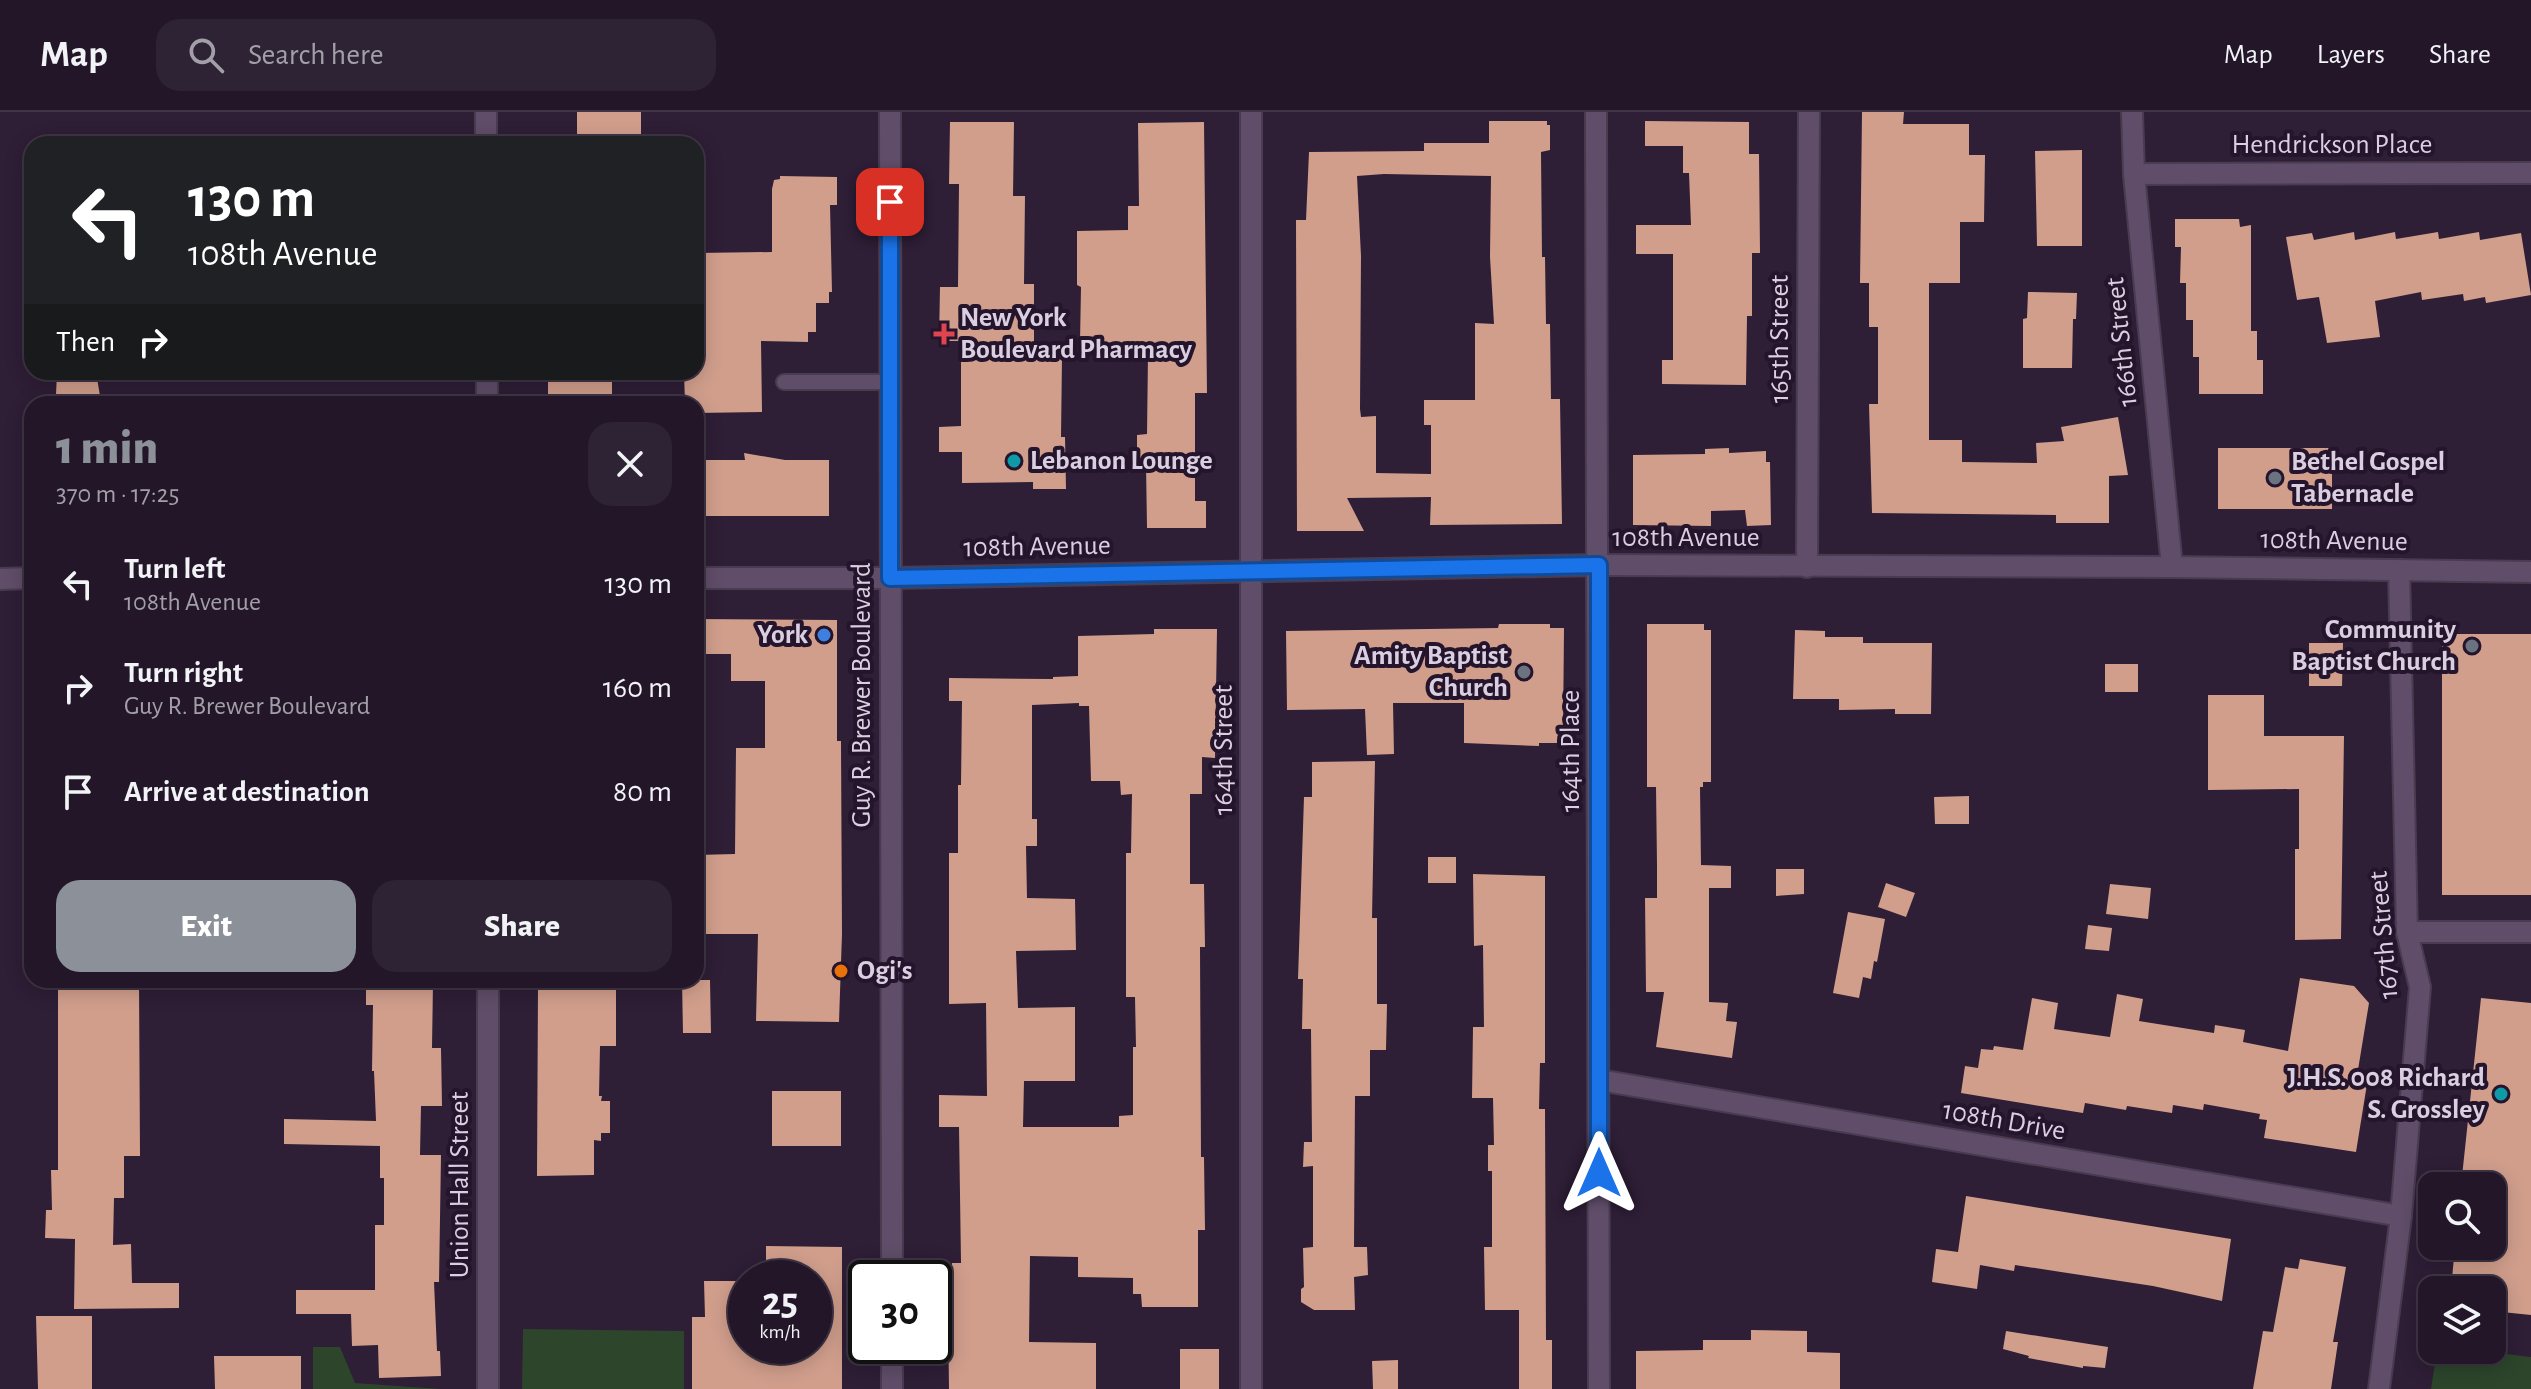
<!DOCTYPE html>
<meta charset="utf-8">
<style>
body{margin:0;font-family:"Alegreya Sans",sans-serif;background:#2e2334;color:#f1f3f6;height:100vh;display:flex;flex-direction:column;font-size:30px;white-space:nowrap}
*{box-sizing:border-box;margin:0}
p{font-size:26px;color:#a29fa8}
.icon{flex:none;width:44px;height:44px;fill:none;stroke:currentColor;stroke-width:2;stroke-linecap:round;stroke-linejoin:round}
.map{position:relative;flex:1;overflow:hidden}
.details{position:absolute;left:24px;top:284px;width:680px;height:592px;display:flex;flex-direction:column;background:#221628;border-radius:24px;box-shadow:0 4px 20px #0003,0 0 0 2px #3f3545}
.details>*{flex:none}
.guide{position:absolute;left:24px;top:24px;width:680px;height:244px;border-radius:24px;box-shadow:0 4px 20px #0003,0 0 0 2px #3f3545;background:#202124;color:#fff;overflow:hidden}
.buttons{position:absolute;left:2418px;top:1060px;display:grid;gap:16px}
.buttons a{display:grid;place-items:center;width:88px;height:88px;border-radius:16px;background:#221628;box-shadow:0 4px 20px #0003,0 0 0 2px #3f3545;font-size:40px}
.speed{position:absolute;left:728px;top:1148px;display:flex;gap:16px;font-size:40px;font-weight:700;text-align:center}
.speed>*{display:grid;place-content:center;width:104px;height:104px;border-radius:50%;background:#221628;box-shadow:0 4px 20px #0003,0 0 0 2px #3f3545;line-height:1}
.speed small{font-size:20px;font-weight:400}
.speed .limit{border:4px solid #111;border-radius:12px;background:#fff;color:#111}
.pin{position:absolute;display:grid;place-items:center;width:68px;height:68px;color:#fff;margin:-34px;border-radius:16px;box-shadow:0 4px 12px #0006}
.me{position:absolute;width:88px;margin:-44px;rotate:0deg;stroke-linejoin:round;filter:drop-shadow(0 0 6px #0008)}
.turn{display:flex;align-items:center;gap:28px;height:168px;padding:0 32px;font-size:36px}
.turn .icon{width:104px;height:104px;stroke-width:2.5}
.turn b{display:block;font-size:56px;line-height:68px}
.then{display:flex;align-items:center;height:76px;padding:0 32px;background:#0003;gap:16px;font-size:30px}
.round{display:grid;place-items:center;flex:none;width:84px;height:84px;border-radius:24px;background:#2e2334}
.overview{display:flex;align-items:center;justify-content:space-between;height:136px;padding:0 32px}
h1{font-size:48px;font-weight:800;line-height:60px;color:#8c9099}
.button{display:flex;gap:16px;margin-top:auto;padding:16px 32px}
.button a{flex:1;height:92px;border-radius:24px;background:#8c9099;color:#fff;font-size:32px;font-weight:800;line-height:92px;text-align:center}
.button a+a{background:#2e2334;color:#f1f3f6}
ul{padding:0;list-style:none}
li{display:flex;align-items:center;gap:24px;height:104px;padding:0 32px}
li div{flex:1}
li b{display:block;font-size:30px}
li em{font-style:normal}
header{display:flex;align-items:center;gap:48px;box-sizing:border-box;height:112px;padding:0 40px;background:#221628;border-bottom:2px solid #3f3545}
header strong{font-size:38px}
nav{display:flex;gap:44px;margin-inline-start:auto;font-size:28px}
.search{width:560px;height:72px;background:#2e2334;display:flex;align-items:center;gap:20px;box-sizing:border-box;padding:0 28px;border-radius:24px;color:#a29fa8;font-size:30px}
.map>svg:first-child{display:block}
</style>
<header>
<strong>Map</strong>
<div class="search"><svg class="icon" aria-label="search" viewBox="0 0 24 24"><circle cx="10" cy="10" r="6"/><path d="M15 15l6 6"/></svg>Search here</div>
<nav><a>Map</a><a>Layers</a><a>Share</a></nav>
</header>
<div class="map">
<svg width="2531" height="1277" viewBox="0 0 2531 1277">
<rect width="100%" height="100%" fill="#2e1e36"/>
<g fill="#2c452b">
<path d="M 523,1217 L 684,1219 L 684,1277 L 522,1277 Z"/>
<path d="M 313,1235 L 340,1235 L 355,1271 L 441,1277 L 313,1277 Z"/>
<path d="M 2437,1238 L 2473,1238 L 2531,1245 L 2531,1277 L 2431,1277 Z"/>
</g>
<g fill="#d19e8c" fill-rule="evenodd">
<rect x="577" y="0" width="64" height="32"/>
<path d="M 1862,0 L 1904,0 L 1903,12 L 1969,12 L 1969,43 L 1985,43 L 1984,110 L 1960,110 L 1960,171 L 1929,171 L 1929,328 L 1962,328 L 1962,350 L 2037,351 L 2036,331 L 2064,329 L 2061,315 L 2118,305 L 2128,363 L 2109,364 L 2109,411 L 2056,411 L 2056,403 L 1872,401 L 1869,292 L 1878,292 L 1878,215 L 1869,215 L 1869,171 L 1860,171 Z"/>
<path d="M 1489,9 L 1547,9 L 1547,13 L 1550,13 L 1550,38 L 1541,40 L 1542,145 L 1545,145 L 1546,212 L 1550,212 L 1551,287 L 1560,287 L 1562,412 L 1430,413 L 1431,385 L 1347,386 L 1364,419 L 1297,419 L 1296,108 L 1306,108 L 1309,40 L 1424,39 L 1424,31 L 1489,31 ZM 1384,62 L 1491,64 L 1490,145 L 1494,212 L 1475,211 L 1475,288 L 1424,288 L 1424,313 L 1431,313 L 1431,362 L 1376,361 L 1376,304 L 1361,305 L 1360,297 L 1361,144 L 1357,64 Z"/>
<path d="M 1645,9 L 1749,10 L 1749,42 L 1759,42 L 1760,141 L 1752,141 L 1752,204 L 1747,204 L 1746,273 L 1662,272 L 1662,248 L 1673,248 L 1673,142 L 1636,142 L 1636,113 L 1691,113 L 1689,61 L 1683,61 L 1683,34 L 1645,34 Z"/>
<path d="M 950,10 L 1014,10 L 1013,84 L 1025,84 L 1024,172 L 1034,172 L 1034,246 L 1062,246 L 1061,325 L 1065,325 L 1066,377 L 1033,377 L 1033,370 L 962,371 L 962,340 L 939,340 L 939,315 L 961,314 L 961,229 L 939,229 L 940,175 L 958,175 L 959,72 L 949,72 Z"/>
<path d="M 1204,10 L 1207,281 L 1195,281 L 1195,389 L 1206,389 L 1206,416 L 1147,416 L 1146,352 L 1137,352 L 1137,323 L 1147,322 L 1148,242 L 1127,242 L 1127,234 L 1118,234 L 1118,231 L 1080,230 L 1081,175 L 1077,173 L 1077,119 L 1128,118 L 1128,94 L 1139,94 L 1138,11 Z"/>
<path d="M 2082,38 L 2082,134 L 2037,134 L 2035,39 Z"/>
<path d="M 780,64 L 837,65 L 837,93 L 830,93 L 832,180 L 829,180 L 829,191 L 816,191 L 816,220 L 808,220 L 808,230 L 761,229 L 762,300 L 696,301 L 696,292 L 685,292 L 684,260 L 696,260 L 696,141 L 772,140 L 772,77 L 774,68 L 780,67 Z"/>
<path d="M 2175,107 L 2239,107 L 2240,115 L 2251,113 L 2251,219 L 2257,219 L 2257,248 L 2263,248 L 2263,282 L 2199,282 L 2199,245 L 2193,245 L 2193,208 L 2186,208 L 2186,171 L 2180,171 L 2181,135 L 2175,135 Z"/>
<path d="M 2354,120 L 2355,128 L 2395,120 L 2396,127 L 2438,120 L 2439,127 L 2479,120 L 2480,128 L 2521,121 L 2531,183 L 2486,191 L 2485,185 L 2464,189 L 2463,182 L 2422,188 L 2421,180 L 2375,189 L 2380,225 L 2327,231 L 2319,185 L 2297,188 L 2286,125 L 2312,121 L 2314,128 Z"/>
<path d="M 2028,180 L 2077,181 L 2076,207 L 2073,207 L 2072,256 L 2023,256 L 2023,207 L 2027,206 Z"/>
<path d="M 57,260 L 96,260 L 100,284 L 56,283 Z"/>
<rect x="548" y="260" width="64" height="32"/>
<path d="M 1729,336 L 1729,341 L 1766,339 L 1766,350 L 1770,350 L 1771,413 L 1747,414 L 1745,398 L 1711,399 L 1711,414 L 1633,413 L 1633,343 L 1705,342 L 1705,337 Z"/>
<rect x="2218" y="336" width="114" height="61"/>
<path d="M 744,341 L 785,348 L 829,348 L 829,404 L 696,404 L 696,348 L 745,348 Z"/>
<path d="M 696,507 L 837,508 L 837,629 L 841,629 L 842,822 L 839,910 L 756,909 L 758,822 L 696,822 L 696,743 L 735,742 L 736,636 L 765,636 L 765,569 L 731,569 L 731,542 L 696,542 Z"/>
<path d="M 1499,512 L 1550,512 L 1550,516 L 1564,516 L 1563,625 L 1558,625 L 1558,631 L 1539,631 L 1539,634 L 1464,631 L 1464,591 L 1393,591 L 1394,642 L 1367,643 L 1365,597 L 1287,598 L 1286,519 L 1498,516 Z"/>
<path d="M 1647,512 L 1704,512 L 1704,518 L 1711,518 L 1711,670 L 1703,670 L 1703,675 L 1700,675 L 1701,753 L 1731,754 L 1731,776 L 1709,776 L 1709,890 L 1728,891 L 1726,909 L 1737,910 L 1732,946 L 1656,935 L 1664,880 L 1646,880 L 1645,786 L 1657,786 L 1657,753 L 1656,675 L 1647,675 Z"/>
<path d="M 1154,517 L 1217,517 L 1215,646 L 1202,645 L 1202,682 L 1190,682 L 1190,772 L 1204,772 L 1205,835 L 1200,835 L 1201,1045 L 1204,1045 L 1205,1118 L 1198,1118 L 1198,1195 L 1142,1195 L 1141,1182 L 1133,1182 L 1133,1166 L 1078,1165 L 1078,1145 L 1030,1144 L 1029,1230 L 1096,1231 L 1096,1277 L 949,1277 L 948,1201 L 939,1201 L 939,1175 L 952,1175 L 952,1151 L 961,1151 L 959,1015 L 939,1015 L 939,983 L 987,984 L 986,891 L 949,892 L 949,741 L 958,741 L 958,673 L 961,673 L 962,589 L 949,589 L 949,566 L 1053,567 L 1053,565 L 1078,564 L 1078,524 L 1154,522 ZM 1079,591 L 1079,594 L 1089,594 L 1091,669 L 1120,669 L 1121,683 L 1132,682 L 1131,741 L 1126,741 L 1126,885 L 1135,885 L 1136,935 L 1133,935 L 1133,1003 L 1119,1004 L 1119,1015 L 1023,1015 L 1024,969 L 1075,969 L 1075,895 L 1018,896 L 1016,839 L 1076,838 L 1075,787 L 1027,786 L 1026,734 L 1037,734 L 1037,707 L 1032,707 L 1032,593 Z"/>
<path d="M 1795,518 L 1825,519 L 1825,525 L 1863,525 L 1863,531 L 1932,531 L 1931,602 L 1895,602 L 1895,597 L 1839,598 L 1839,587 L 1793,587 Z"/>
<rect x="2442" y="522" width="89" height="261"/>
<path d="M 2309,531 L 2343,531 L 2342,574 L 2309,574 Z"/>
<rect x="2105" y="552" width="33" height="28"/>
<path d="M 2208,583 L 2264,583 L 2264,624 L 2344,624 L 2341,827 L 2295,828 L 2295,737 L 2299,737 L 2299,677 L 2208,678 Z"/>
<path d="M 1375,649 L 1372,806 L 1377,806 L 1377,892 L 1387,892 L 1386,938 L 1370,938 L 1370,984 L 1355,984 L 1354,1135 L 1367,1135 L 1368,1163 L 1354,1165 L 1355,1198 L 1314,1198 L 1301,1190 L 1301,1177 L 1304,1175 L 1303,1136 L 1313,1135 L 1313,1054 L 1303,1055 L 1304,1030 L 1312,1030 L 1311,917 L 1302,917 L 1303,867 L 1298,867 L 1304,685 L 1312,685 L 1312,650 Z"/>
<path d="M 1969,684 L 1969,712 L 1935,712 L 1934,685 Z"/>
<rect x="1428" y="745" width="28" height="26"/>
<path d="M 1776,757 L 1804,757 L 1804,782 L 1776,784 Z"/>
<path d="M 1473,762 L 1545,764 L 1545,951 L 1540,951 L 1539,997 L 1545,997 L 1546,1228 L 1552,1228 L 1552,1277 L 1519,1277 L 1519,1198 L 1485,1198 L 1484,1135 L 1492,1135 L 1492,1059 L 1488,1059 L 1488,1033 L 1494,1033 L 1493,986 L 1472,986 L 1473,915 L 1484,915 L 1483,833 L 1474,834 Z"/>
<path d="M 1886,771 L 1915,781 L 1906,805 L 1878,795 Z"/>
<path d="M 2110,772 L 2151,776 L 2148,807 L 2106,802 Z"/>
<path d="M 1848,800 L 1885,807 L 1877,850 L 1874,849 L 1871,867 L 1863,865 L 1859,886 L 1833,881 Z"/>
<path d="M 2088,813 L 2112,816 L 2109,839 L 2085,837 Z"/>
<path d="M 2300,866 L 2354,874 L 2369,891 L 2356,970 L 2367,972 L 2356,1040 L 2264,1026 L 2267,1008 L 2259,1007 L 2260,1002 L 2204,992 L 2203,998 L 2173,993 L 2172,1001 L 2127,994 L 2126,998 L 2085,991 L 2083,1001 L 1961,981 L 1965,954 L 1978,956 L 1981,937 L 1993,938 L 1994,934 L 2023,938 L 2032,886 L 2058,891 L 2054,917 L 2110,925 L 2117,882 L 2143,887 L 2139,909 L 2214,921 L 2215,913 L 2245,918 L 2243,930 L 2288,939 Z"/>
<path d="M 58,868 L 139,868 L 140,1044 L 124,1044 L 124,1086 L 114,1086 L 113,1133 L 131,1132 L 132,1171 L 179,1171 L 179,1196 L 74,1197 L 75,1127 L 45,1126 L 46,1098 L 52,1098 L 51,1058 L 58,1058 Z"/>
<path d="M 682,868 L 710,868 L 711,921 L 683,921 Z"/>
<path d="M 366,870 L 433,871 L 432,936 L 441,936 L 442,994 L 421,994 L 420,1043 L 441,1043 L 439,1170 L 434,1170 L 437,1239 L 440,1239 L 441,1264 L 379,1266 L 378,1233 L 352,1234 L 351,1202 L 296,1202 L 296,1178 L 375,1178 L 375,1113 L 384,1113 L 384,1066 L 380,1066 L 380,1034 L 284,1032 L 284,1007 L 376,1009 L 374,959 L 372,959 L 373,893 L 366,893 Z"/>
<path d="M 538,876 L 616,876 L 616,934 L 600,934 L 599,984 L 602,984 L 601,989 L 610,989 L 610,1021 L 601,1021 L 601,1029 L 594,1028 L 594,1063 L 537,1064 Z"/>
<path d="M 2481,886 L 2531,891 L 2531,1203 L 2492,1199 L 2492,1178 L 2451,1178 L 2455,1134 L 2492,1134 L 2492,1074 L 2461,1074 Z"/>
<rect x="772" y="979" width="69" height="55"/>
<path d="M 1966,1084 L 2231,1127 L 2222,1189 L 2153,1174 L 2015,1153 L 2014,1159 L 1980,1153 L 1977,1177 L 1932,1170 L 1936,1137 L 1958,1140 Z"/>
<path d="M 766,1134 L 842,1135 L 842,1277 L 692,1277 L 692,1205 L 705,1205 L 704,1169 L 746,1169 L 746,1234 L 814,1234 L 814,1166 L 806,1166 L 806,1162 L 766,1161 Z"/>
<path d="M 2300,1147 L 2346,1155 L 2333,1230 L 2338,1230 L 2331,1277 L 2253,1277 L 2263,1219 L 2273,1220 L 2285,1155 L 2298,1157 Z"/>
<path d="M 36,1204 L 92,1204 L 92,1277 L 38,1277 Z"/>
<path d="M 1751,1218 L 1807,1219 L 1807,1240 L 1840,1241 L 1840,1277 L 1636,1277 L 1636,1239 L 1703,1238 L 1703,1228 L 1751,1228 Z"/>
<path d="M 2006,1219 L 2108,1235 L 2105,1256 L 2083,1254 L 2083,1256 L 2028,1246 L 2029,1244 L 2003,1237 Z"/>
<rect x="1180" y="1237" width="39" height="40"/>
<path d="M 214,1244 L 301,1244 L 301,1277 L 215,1277 Z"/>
<path d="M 1398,1248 L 1398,1277 L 1373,1277 L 1372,1249 Z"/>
</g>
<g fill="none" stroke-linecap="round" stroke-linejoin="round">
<defs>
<path id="service" d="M 784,270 L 890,270"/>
<g id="minor">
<path d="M 486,0 L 486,32"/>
<path d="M 1251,0 L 1251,1277"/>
<path d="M 1596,0 L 1599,1277"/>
<path d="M 2132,0 L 2134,62 L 2172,455"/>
<path d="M 2134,62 L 2531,61"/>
<path d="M 487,260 L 487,292"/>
<path d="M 1807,455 L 1809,0"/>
<path d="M 696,466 L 890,466 L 1599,453 L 2172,455 L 2531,460"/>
<path d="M 0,467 L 32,466"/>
<path d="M 2407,820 L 2531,820"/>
<path d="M 488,868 L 488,1277"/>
<path d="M 1599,968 L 2401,1104"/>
<path d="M 2379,1277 L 2401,1104 L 2420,875 L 2407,820 L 2399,458"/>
</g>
<g id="secondary">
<path d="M 890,0 L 892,1166"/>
<path d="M 892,1234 L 892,1277"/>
</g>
</defs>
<use href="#service" stroke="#493b50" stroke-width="18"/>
<use href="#minor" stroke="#493b50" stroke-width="24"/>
<use href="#secondary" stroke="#493b50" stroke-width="24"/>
<use href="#service" stroke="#604d69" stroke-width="14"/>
<use href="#minor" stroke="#604d69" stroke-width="20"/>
<use href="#secondary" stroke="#604d69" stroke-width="20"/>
</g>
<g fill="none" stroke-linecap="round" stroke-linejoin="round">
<defs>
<path id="route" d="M 890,90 L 890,466 L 1599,453 L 1599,1061"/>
</defs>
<use href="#route" stroke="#114b97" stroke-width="20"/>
<use href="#route" stroke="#1a73e8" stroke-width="14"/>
</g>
<path fill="#e0444e" stroke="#24142c" stroke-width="3" d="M940 210h8v8h8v8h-8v8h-8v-8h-8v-8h8z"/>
<g fill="#0f9aa8" stroke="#24142c" stroke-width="3">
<circle cx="1014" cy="349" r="8"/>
<circle cx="2501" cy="982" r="8"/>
</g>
<g fill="#6b7280" stroke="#24142c" stroke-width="3">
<circle cx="2275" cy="366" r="8"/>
<circle cx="2472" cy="534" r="8"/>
<circle cx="1524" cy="560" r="8"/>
</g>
<circle fill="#3f7fe0" stroke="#24142c" stroke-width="3" cx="824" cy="523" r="8"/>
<circle fill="#e8710a" stroke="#24142c" stroke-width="3" cx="841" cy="859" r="8"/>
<g text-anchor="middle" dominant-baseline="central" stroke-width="8" stroke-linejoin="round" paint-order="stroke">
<g font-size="28" fill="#dacfe0" stroke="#24142c">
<text x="2332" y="33">Hendrickson Place</text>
<text transform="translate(1780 227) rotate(-90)">165th Street</text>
<text transform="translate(2122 230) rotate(-96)">166th Street</text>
<text x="1686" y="426">108th Avenue</text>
<text transform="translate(2334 429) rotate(1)">108th Avenue</text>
<text transform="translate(1037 435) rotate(-1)">108th Avenue</text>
<text transform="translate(862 583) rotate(-90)">Guy R. Brewer Boulevard</text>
<text transform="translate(1224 638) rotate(-90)">164th Street</text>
<text transform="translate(1571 639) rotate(-90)">164th Place</text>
<text transform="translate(2384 823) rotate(-95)">167th Street</text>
<text transform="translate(2004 1009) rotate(10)">108th Drive</text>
<text transform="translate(460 1073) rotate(-90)">Union Hall Street</text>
</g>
<g font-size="28" font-weight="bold" fill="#dacfe0" stroke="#24142c" text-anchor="start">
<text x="960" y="206">New York<tspan x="960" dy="32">Boulevard Pharmacy</tspan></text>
<text x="1030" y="349">Lebanon Lounge</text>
<text x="2291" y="350">Bethel Gospel<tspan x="2291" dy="32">Tabernacle</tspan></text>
<text x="2456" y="518" text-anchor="end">Community<tspan x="2456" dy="32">Baptist Church</tspan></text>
<text x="808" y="523" text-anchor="end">York</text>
<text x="1508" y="544" text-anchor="end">Amity Baptist<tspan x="1508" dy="32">Church</tspan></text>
<text x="857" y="859">Ogi's</text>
<text x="2485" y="966" text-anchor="end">J.H.S. 008 Richard<tspan x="2485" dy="32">S. Grossley</tspan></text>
</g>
</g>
</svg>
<div class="buttons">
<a><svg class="icon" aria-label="search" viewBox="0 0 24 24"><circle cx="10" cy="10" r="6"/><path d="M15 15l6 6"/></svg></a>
<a><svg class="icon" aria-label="layers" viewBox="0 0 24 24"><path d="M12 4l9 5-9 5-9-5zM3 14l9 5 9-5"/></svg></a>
</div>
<div class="speed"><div>25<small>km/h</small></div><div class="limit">30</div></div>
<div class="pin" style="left:890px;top:90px;background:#d93025"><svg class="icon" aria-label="arrive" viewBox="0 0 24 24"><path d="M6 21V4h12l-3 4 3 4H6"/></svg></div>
<svg class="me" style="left:1599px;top:1061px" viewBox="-20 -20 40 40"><path d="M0-17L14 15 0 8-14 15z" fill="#1a73e8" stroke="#fff" stroke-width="4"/></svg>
<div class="guide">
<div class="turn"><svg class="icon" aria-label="left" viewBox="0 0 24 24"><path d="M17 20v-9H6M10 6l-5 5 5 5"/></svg><div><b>130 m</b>108th Avenue</div></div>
<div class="then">Then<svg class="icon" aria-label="right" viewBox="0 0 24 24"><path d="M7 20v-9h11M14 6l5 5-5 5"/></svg></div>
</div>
<section class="details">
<div class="overview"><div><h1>1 min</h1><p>370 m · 17:25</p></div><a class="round"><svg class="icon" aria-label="close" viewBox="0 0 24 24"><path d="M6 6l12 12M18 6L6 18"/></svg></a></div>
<ul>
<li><svg class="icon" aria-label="left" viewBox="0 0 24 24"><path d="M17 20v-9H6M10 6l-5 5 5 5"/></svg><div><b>Turn left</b><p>108th Avenue</p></div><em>130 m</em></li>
<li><svg class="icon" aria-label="right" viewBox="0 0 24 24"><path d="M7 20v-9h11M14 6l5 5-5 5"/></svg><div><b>Turn right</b><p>Guy R. Brewer Boulevard</p></div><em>160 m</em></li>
<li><svg class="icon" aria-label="arrive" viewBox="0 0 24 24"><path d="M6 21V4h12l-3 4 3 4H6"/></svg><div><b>Arrive at destination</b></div><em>80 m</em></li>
</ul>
<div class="button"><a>Exit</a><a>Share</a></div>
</section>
</div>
